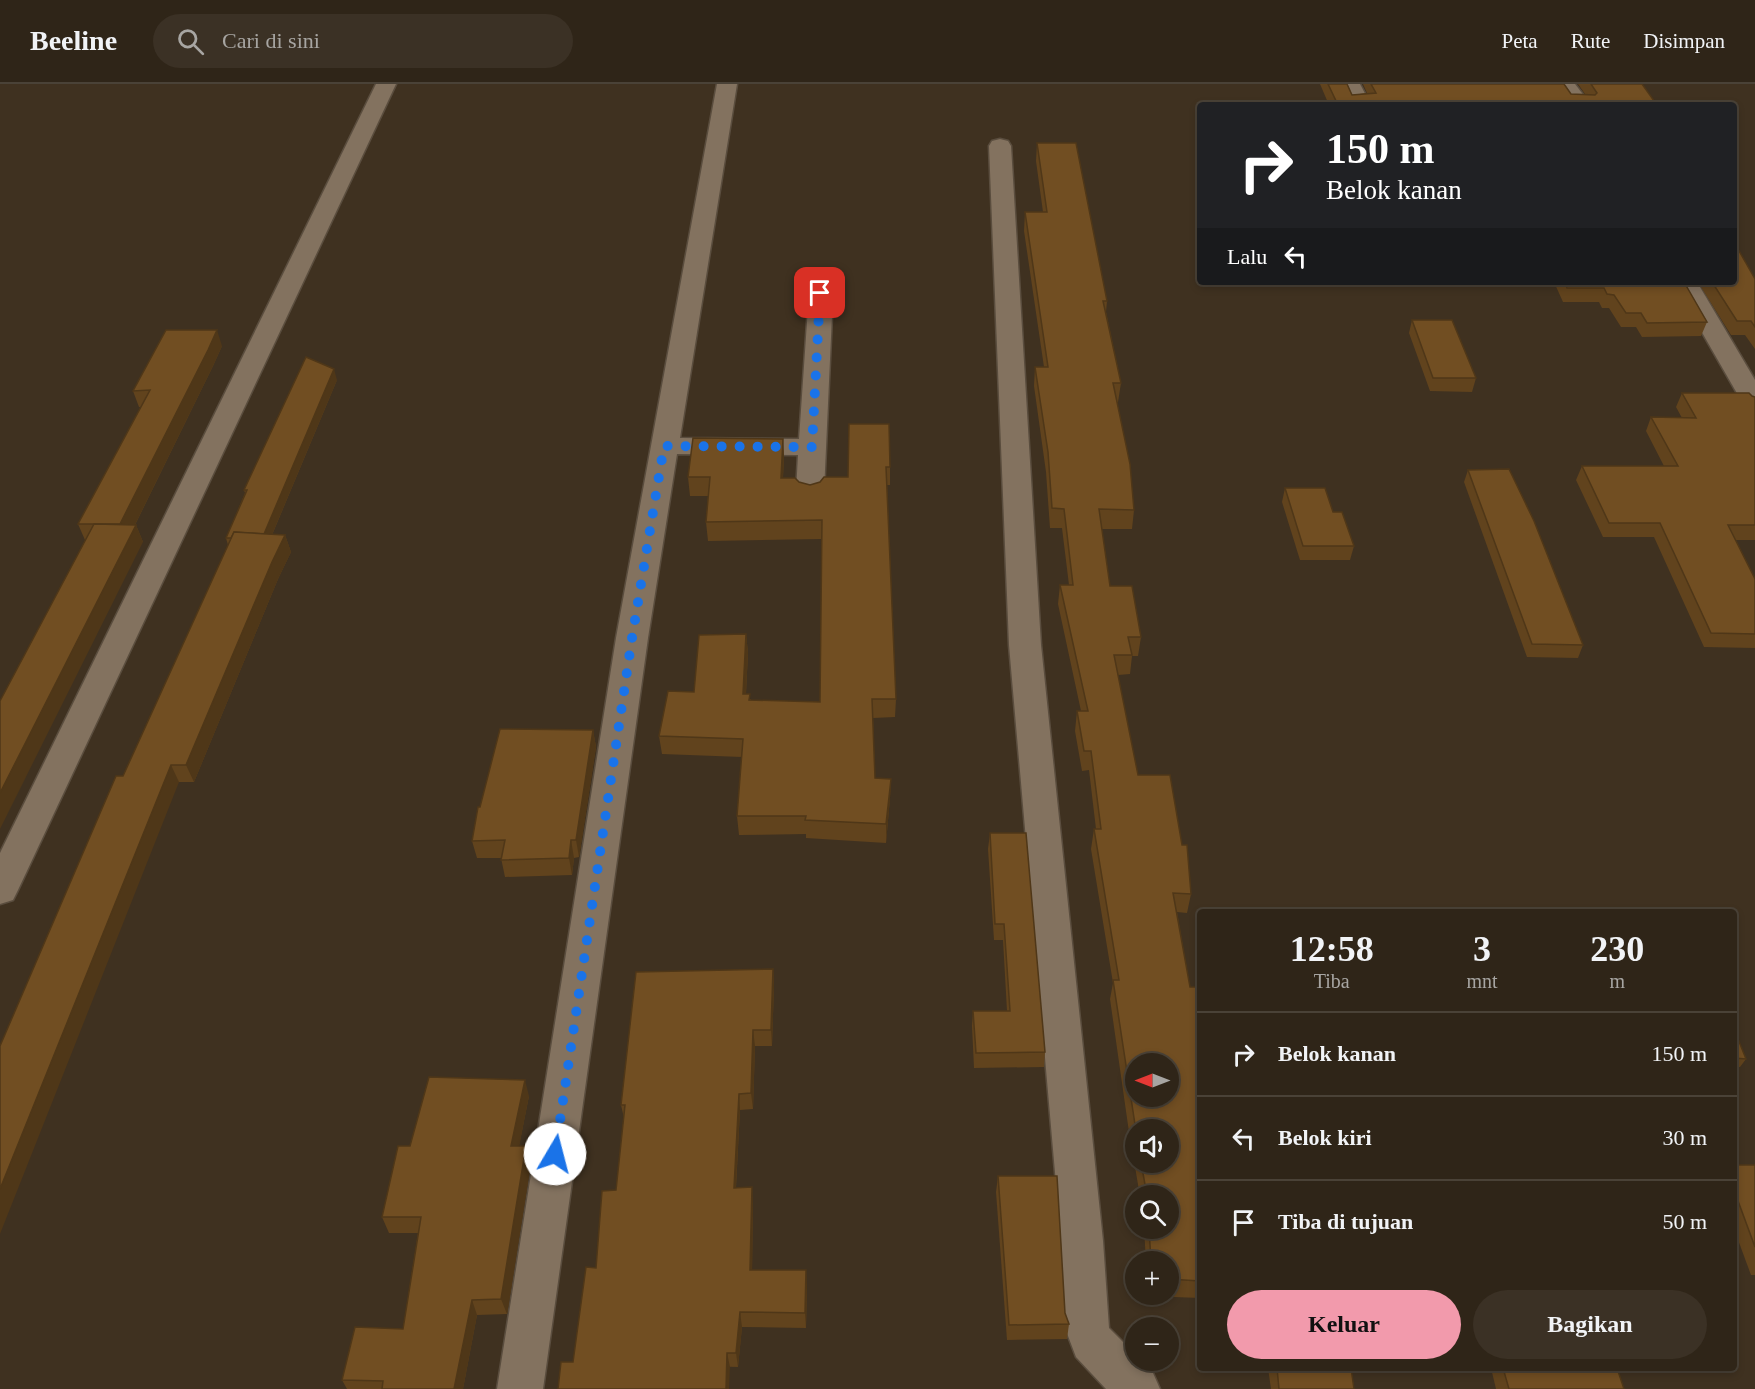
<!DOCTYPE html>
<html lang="id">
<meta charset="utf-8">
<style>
body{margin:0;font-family:Georgia,serif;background:#3b3125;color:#f1f3f6;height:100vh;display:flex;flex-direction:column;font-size:22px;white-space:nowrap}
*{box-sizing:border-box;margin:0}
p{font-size:20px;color:#a7a5a2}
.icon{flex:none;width:33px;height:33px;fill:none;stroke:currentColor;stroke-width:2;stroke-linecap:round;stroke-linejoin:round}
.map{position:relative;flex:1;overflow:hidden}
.details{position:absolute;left:1197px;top:825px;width:540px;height:462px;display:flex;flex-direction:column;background:#2f2518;border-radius:6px;box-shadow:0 3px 9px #0003,0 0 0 2px #4a4237}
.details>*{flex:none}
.banner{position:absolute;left:1197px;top:18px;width:540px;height:183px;border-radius:6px;box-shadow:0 3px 9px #0003,0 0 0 2px #4a4237;background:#202124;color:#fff;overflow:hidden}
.needle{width:39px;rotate:270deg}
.fabs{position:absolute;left:1125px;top:969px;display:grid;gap:12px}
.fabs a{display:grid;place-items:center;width:54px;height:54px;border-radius:50%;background:#2f2518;box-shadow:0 3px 9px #0003,0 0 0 2px #4a4237;font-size:30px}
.pin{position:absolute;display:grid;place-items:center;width:51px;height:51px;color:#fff;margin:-26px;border-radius:12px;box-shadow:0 3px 9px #0006}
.me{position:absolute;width:66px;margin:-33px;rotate:8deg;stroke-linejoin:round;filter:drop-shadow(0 0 4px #0008)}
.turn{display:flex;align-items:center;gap:21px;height:126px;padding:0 30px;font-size:27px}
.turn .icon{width:78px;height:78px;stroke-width:2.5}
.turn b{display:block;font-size:42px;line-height:51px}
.then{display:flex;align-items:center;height:57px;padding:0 30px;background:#0003;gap:12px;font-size:22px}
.eta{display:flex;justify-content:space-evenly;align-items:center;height:102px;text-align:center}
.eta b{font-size:36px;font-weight:600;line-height:42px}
.primary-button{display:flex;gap:12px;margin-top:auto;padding:12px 30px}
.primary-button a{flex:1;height:69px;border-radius:36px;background:#f29aac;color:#111;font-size:24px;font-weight:600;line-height:69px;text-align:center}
.primary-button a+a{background:#3b3125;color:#f1f3f6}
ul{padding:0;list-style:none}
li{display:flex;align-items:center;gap:18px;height:84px;padding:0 30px;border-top:2px solid #4a4237}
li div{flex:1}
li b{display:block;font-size:22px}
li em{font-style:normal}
header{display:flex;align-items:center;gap:36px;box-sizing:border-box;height:84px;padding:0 30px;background:#2f2518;border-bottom:2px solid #4a4237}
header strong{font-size:28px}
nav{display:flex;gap:33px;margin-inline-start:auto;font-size:21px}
.search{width:420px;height:54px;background:#3b3125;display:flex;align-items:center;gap:15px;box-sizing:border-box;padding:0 21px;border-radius:33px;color:#a7a5a2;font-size:22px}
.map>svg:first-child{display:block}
</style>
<header>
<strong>Beeline</strong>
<div class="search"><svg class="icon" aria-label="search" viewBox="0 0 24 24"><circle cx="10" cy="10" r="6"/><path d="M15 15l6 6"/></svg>Cari di sini</div>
<nav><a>Peta</a><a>Rute</a><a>Disimpan</a></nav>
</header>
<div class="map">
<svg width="1755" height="1305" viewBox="0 0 1755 1305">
<rect width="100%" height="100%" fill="#3f3120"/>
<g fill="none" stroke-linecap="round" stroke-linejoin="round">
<defs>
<g id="street">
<path d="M 376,0 L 396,0 L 18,806 L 13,816 L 0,820 L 0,769 Z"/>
<path d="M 717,0 L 737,0 L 680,354 L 799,355 L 809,209 L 812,204 L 821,202 L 830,204 L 833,209 L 824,408 L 820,414 L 810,417 L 800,414 L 796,408 L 798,371 L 677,370 L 648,554 L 543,1305 L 497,1305 L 616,554 Z"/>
<path d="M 1340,0 L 1360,0 L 1371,21 L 1349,21 Z"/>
<path d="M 1555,0 L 1575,0 L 1591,21 L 1569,21 Z"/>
<path d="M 1000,55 L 1008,57 L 1011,62 L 1041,561 L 1103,1157 L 1109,1244 L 1136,1271 L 1136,1276 L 1141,1276 L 1153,1289 L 1160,1305 L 1106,1305 L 1076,1273 L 1065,1244 L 1061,1157 L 1009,561 L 989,62 L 992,57 Z"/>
<path d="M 1673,198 L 1697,198 L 1755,296 L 1755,326 L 1746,324 L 1742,318 Z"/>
</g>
</defs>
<use href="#street" stroke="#5a4d3e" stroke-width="3"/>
<use href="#street" fill="#83725f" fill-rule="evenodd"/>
</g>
<g fill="#61431d" fill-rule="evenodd">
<path d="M 1320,0 L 1347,0 L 1352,11 L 1367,9 L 1363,0 L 1564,0 L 1571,10 L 1585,10 L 1578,0 L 1642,0 L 1657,21 L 1329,21 Z"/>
<path d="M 1037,59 L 1107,217 L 1106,228 L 1121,299 L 1118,318 L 1117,318 L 1134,426 L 1132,445 L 1102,445 L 1110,502 L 1141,553 L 1138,572 L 1132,572 L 1130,590 L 1118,591 L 1138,691 L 1182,761 L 1191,810 L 1187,829 L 1177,828 L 1190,903 L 1200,903 L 1200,1214 L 1148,1212 L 1148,1210 L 1168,1210 L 1168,1178 L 1146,1178 L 1144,1144 L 1168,1144 L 1168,1112 L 1140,1112 L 1129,1048 L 1110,915 L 1113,899 L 1091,765 L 1094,745 L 1096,745 L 1089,686 L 1082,687 L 1075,647 L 1077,627 L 1081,627 L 1058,520 L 1060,501 L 1069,501 L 1062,444 L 1050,444 L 1046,388 L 1034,302 L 1035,283 L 1044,283 L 1024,147 L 1025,128 L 1043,128 L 1036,77 ZM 1136,1046 L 1168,1078 L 1136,1078 Z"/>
<path d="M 1755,195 L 1755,265 L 1745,251 L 1731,251 L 1698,198 L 1734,198 Z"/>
<path d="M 1554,198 L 1684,198 L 1707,238 L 1701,252 L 1642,253 L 1636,243 L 1621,243 L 1609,224 L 1602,224 L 1599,218 L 1563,218 Z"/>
<path d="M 1412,236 L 1476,294 L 1472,308 L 1430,307 L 1409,249 Z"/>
<path d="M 222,262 L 213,282 L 135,441 L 136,441 L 143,458 L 85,456 L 78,440 L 141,323 L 139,323 L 133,307 Z"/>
<path d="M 337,296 L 272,451 L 285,451 L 291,468 L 278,495 L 194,698 L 179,698 L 123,692 L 228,461 L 226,454 L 245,409 L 244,406 Z"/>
<path d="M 1682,309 L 1755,313 L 1755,456 L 1735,456 L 1755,495 L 1755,564 L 1704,563 L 1654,453 L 1603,453 L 1576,396 L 1582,382 L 1664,382 L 1646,347 L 1651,333 L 1682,334 L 1676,323 Z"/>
<path d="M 849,340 L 890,383 L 890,401 L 887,401 L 896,615 L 895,633 L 873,634 L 875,694 L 891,695 L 890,714 L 886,759 L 806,754 L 806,750 L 739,751 L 737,732 L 742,673 L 662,670 L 659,652 L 694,608 L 746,550 L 748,569 L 746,610 L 751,616 L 820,618 L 822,455 L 708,457 L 706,438 L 708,412 L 690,412 L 688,393 L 783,355 L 784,373 L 783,394 L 810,401 L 848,393 Z"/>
<path d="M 1468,386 L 1583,561 L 1578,574 L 1527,573 L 1464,398 Z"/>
<path d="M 1285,404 L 1333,428 L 1354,462 L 1350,476 L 1300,476 L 1282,418 Z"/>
<path d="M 593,646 L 596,663 L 579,773 L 574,774 L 572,791 L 505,793 L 501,774 L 477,774 L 472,757 L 480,723 Z"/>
<path d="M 990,749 L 1045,968 L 1044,983 L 974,984 L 972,942 L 973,927 L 1007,927 L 1003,856 L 994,856 L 988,765 Z"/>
<path d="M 773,885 L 774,902 L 772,962 L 755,962 L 753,1025 L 740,1026 L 736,1104 L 753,1119 L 752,1186 L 807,1201 L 806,1244 L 742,1243 L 738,1283 L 573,1278 L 596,1184 L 616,1106 L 624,1034 L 621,1021 Z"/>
<path d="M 1734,945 L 1746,975 L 1740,983 L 1734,983 Z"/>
<path d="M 529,1012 L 519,1062 L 531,1078 L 507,1230 L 477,1231 L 463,1305 L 347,1305 L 342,1296 L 403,1245 L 418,1149 L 389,1149 L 382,1133 L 410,1062 Z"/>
<path d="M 1734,1081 L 1755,1081 L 1755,1191 L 1751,1191 L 1734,1145 Z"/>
<path d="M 998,1092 L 1065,1229 L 1069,1240 L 1067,1255 L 1007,1256 L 996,1108 Z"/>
<path d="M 1268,1284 L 1351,1284 L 1354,1305 L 1271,1305 Z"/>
<path d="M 1491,1284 L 1617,1284 L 1624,1305 L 1496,1305 Z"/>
</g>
<g fill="#4f3718">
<path d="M 217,246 L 222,262 L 213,282 L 127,457 L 120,440 Z"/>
<path d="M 334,285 L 337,296 L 266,465 L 262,454 Z"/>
<path d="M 783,355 L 784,373 L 782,412 L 781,394 Z"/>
<path d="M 136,441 L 143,458 L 0,745 L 0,709 Z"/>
<path d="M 285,451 L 291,468 L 278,495 L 194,698 L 186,681 L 272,478 Z"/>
<path d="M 746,550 L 748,569 L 745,628 L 743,610 Z"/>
<path d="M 593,646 L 596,663 L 579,773 L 576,756 Z"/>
<path d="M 171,681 L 179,698 L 0,1150 L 0,1105 Z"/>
<path d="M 891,695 L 890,714 L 886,759 L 886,740 Z"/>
<path d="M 571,756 L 574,774 L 572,791 L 569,774 Z"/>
<path d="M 773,885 L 774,902 L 772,962 L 771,946 Z"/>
<path d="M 753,946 L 755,962 L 753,1025 L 751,1009 Z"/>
<path d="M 525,996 L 529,1012 L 516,1078 L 511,1062 Z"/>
<path d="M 739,1010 L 740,1026 L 735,1119 L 734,1104 Z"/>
<path d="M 526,1062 L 531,1078 L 507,1230 L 501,1215 Z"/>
<path d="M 752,1103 L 753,1119 L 752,1200 L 750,1186 Z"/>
<path d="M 806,1186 L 807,1201 L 806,1244 L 805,1229 Z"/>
<path d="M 472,1216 L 477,1231 L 463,1305 L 454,1305 Z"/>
<path d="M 740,1228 L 742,1243 L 738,1283 L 736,1269 Z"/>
<path d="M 727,1269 L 730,1283 L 729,1305 L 726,1305 Z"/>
</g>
<g fill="#714e22" stroke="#4f3718" stroke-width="1.5" fill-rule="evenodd">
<path d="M 1328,0 L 1347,0 L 1352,11 L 1376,9 L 1371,0 L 1564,0 L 1571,10 L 1595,11 L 1597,9 L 1591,0 L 1642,0 L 1657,21 L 1338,21 Z"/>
<path d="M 1037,59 L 1076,59 L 1107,217 L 1103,217 L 1121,299 L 1113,299 L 1130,380 L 1134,426 L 1099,425 L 1110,502 L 1132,502 L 1141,553 L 1128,553 L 1132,571 L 1114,571 L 1138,691 L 1170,691 L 1182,761 L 1187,761 L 1191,810 L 1173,809 L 1190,903 L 1200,903 L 1200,1197 L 1168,1195 L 1168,1178 L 1151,1178 L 1149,1144 L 1168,1144 L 1168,1112 L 1147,1112 L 1141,1078 L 1168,1078 L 1168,1046 L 1136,1046 L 1136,1047 L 1113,896 L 1119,896 L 1094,745 L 1101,745 L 1091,667 L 1084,667 L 1077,627 L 1088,627 L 1060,501 L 1073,501 L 1064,425 L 1052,424 L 1048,368 L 1035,283 L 1048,283 L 1025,128 L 1047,128 ZM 1136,980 L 1168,980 L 1168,1012 L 1136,1012 Z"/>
<path d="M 1734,158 L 1755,195 L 1755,243 L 1751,237 L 1737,237 L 1712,198 L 1734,198 Z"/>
<path d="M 1565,198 L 1684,198 L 1707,238 L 1647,239 L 1641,229 L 1626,229 L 1614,211 L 1607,210 L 1604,204 L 1567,204 Z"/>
<path d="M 1412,236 L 1452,236 L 1476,294 L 1433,294 Z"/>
<path d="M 166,246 L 217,246 L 208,266 L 120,440 L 78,440 L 150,306 L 133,307 Z"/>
<path d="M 306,273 L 334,285 L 264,450 L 234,448 L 231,454 L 226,454 L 247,406 L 244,406 Z"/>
<path d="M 1682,309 L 1749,309 L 1752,312 L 1755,313 L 1755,441 L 1728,441 L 1755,495 L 1755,550 L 1711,549 L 1660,439 L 1609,439 L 1582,382 L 1678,382 L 1651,333 L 1696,334 Z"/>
<path d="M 849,340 L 889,340 L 890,383 L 886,383 L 896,615 L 872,615 L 875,694 L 891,695 L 886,740 L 805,736 L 806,732 L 737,732 L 743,655 L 659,652 L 668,607 L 694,608 L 699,551 L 746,550 L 743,610 L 750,610 L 749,616 L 820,618 L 822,436 L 706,438 L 710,393 L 688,393 L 693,354 L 783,355 L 781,394 L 795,394 L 799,398 L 810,401 L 820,398 L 824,393 L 848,393 Z"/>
<path d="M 1509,385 L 1534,437 L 1583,561 L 1532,560 L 1468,386 Z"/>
<path d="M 1285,404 L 1325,404 L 1333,428 L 1342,428 L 1354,462 L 1303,462 Z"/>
<path d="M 94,440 L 136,441 L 0,709 L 0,617 Z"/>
<path d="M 234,448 L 285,451 L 272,478 L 186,681 L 171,681 L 0,1105 L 0,962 L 116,692 L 123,692 Z"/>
<path d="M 500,645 L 593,646 L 576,756 L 571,756 L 569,774 L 501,776 L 505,756 L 472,757 L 478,723 L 480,723 Z"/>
<path d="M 990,749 L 1026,749 L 1045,968 L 976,969 L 973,927 L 1010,927 L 1004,840 L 995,840 Z"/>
<path d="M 773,885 L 771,946 L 753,946 L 751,1009 L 739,1010 L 734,1104 L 752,1103 L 750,1186 L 806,1186 L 805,1229 L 740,1228 L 736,1269 L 727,1269 L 726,1305 L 558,1305 L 561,1278 L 573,1278 L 586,1183 L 596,1184 L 602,1107 L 616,1106 L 625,1021 L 621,1021 L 636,888 Z"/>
<path d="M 1734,945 L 1746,975 L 1734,974 Z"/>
<path d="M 429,993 L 525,996 L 511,1062 L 526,1062 L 501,1215 L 472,1216 L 454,1305 L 382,1305 L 383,1297 L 342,1296 L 355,1243 L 403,1245 L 421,1133 L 382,1133 L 398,1062 L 410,1062 Z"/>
<path d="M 1734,1081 L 1755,1081 L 1755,1163 L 1734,1106 Z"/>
<path d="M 998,1092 L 1057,1092 L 1065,1229 L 1069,1240 L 1009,1241 Z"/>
<path d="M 1277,1284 L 1351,1284 L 1354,1305 L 1279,1305 Z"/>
<path d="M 1503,1284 L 1617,1284 L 1624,1305 L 1509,1305 Z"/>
</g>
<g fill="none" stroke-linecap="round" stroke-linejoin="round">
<path stroke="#1a73e8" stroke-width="10" stroke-dasharray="0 18" d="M 555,1070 L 632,554 L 664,362 L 812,363 L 820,209"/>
</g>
</svg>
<div class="fabs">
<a><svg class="needle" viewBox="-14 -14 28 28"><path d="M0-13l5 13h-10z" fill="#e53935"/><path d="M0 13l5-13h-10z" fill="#a7a5a2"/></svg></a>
<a><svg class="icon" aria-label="sound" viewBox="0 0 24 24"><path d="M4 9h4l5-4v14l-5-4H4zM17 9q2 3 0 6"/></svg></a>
<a><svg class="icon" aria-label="search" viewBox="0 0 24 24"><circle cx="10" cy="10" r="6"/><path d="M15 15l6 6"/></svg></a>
<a>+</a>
<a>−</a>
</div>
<div class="pin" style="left:820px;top:209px;background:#d93025"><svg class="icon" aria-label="arrive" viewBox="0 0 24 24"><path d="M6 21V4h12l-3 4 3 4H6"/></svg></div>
<svg class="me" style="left:555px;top:1070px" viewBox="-20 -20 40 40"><circle r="19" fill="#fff"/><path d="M0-13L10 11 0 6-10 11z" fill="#1a73e8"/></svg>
<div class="banner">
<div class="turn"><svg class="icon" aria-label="right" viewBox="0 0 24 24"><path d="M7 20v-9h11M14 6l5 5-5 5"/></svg><div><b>150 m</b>Belok kanan</div></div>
<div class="then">Lalu<svg class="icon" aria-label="left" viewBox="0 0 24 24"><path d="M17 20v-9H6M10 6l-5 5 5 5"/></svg></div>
</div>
<section class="details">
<div class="eta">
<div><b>12:58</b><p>Tiba</p></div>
<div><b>3</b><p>mnt</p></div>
<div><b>230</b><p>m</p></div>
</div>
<ul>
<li><svg class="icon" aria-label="right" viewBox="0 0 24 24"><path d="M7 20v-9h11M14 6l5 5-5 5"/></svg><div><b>Belok kanan</b></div><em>150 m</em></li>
<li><svg class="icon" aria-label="left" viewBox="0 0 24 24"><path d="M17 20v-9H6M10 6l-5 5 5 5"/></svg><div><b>Belok kiri</b></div><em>30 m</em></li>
<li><svg class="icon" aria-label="arrive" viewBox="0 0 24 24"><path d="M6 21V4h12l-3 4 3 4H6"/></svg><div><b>Tiba di tujuan</b></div><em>50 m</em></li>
</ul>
<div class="primary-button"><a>Keluar</a><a>Bagikan</a></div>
</section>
</div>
